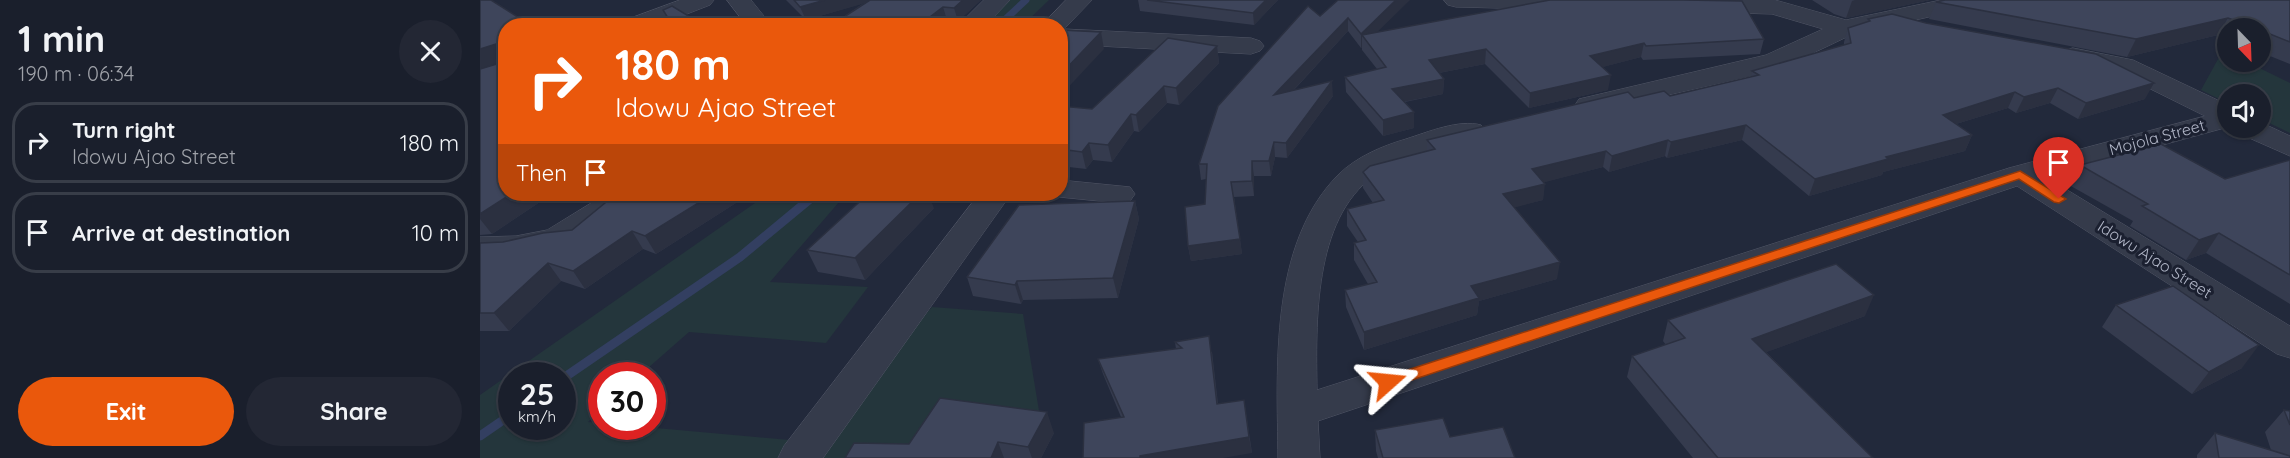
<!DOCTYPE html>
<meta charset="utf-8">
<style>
body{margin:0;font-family:Quicksand,sans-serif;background:#232734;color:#f1f3f6;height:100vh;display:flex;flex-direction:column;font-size:22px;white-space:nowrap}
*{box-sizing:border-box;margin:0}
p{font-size:20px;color:#9fa2a9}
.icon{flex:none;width:33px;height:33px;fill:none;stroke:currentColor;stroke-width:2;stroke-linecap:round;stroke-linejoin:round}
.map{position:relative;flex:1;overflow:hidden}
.details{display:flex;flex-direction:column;background:#1a1f2c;width:480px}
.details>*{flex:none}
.banner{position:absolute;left:18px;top:18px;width:570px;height:183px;border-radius:24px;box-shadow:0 2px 4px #0004,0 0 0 2px #383d48;background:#ea580c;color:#fff;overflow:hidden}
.needle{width:39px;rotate:157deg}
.buttons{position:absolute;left:1737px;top:18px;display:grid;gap:12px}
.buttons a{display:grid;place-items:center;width:54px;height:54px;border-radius:50%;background:#1a1f2c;box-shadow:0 2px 4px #0004,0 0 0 2px #383d48;font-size:30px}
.speed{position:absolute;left:18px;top:362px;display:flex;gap:12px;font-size:30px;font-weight:700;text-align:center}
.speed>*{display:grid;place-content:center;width:78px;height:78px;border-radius:50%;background:#1a1f2c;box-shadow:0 2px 4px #0004,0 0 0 2px #383d48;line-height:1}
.speed small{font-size:15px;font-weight:400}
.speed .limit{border:9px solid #d22;background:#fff;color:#111}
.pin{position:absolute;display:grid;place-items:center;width:51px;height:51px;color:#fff;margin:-62px -26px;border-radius:50% 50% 50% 0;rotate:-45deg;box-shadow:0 0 6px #0007}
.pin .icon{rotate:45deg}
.me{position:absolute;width:66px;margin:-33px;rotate:72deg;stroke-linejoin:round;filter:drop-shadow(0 0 4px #0008)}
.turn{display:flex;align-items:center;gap:21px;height:126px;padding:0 18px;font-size:27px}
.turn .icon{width:78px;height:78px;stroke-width:2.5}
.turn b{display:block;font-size:42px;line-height:51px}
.then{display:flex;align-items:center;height:57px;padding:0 18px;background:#0003;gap:12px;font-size:22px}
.round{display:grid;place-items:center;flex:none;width:63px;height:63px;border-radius:32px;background:#232734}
.summary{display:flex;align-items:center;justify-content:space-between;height:102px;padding:0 18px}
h1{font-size:36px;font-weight:700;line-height:45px}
.button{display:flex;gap:12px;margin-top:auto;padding:12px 18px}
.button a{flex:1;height:69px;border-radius:36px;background:#ea580c;color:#fff;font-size:24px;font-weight:700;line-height:69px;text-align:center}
.button a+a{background:#232734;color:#f1f3f6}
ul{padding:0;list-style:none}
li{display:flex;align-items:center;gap:18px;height:81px;margin:0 12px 9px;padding:0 6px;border:3px solid #383d48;border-radius:24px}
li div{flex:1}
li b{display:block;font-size:22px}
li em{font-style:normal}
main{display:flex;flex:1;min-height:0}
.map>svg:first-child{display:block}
</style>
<main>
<section class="details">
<div class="summary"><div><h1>1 min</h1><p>190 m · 06:34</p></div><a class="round"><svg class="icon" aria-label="close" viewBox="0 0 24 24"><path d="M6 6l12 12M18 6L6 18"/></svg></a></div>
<ul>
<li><svg class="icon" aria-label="right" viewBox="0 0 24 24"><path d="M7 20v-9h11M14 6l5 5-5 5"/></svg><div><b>Turn right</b><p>Idowu Ajao Street</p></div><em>180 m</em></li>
<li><svg class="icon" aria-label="arrive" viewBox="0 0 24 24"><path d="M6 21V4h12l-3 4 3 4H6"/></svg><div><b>Arrive at destination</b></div><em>10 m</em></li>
</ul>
<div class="button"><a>Exit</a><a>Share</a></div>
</section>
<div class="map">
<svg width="1810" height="458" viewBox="0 0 1810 458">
<rect width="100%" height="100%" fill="#22293b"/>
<g fill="#24363c" fill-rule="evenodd">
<path d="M 523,0 L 569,0 L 543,25 L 498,26 Z"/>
<path d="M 1743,50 L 1747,52 L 1748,62 L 1767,62 L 1810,83 L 1810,133 L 1781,119 L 1780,94 L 1748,94 L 1747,103 L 1721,90 Z"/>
<path d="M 288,194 L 366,194 L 290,282 L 388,287 L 346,343 L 209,332 L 160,375 L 122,375 L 121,409 L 108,422 L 121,423 L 122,426 L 154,426 L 331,442 L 452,307 L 543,314 L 562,429 L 548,458 L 0,458 L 0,395 ZM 32,375 L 82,375 L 82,426 L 32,426 Z"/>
</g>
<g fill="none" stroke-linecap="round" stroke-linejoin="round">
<g stroke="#333f61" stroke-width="7">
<path d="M 518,26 L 546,0"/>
<path d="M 335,196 L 337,194"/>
</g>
<g stroke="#333f61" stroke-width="9">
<path d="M 82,379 L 260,257 L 336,194"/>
<path d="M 0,436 L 32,414"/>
</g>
<defs>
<g id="minor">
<path d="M 200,0 L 234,0 L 230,5 L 176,26 L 140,26 L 143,21 Z"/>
<path d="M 247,0 L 271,0 L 292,26 L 267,26 Z"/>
<path d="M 504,0 L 530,0 L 505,26 L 478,26 Z"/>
<path d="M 586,0 L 612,0 L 584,29 L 771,38 L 780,41 L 784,46 L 780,51 L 771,54 L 580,44 L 580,26 L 561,26 Z"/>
<path d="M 964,0 L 1113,0 L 1115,3 L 1111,8 L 1103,10 L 976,7 L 968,5 Z"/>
<path d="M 1213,0 L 1295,0 L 1366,20 L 1461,0 L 1506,0 L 1502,5 L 1373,34 L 1304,67 L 1272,76 L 1109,113 L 1099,111 L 1095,105 L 1099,99 L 1286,55 L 1343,29 L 1292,14 L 1221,12 L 1213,10 L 1209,5 Z"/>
<path d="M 1593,48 L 1653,60 L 1748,105 L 1748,127 L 1566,177 L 1810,326 L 1810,358 L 1797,354 L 1537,186 L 838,421 L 840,458 L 798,458 C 797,367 789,245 858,175 C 876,157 902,146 926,139 C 948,132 979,119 1001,125 L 1005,131 L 1001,137 C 964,146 926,154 894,176 C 833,219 836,324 837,390 L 1529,168 L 1725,116 L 1636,72 L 1584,61 L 1580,56 L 1584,51 Z"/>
<path d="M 1780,122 L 1810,136 L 1810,156 L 1760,134 L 1756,128 L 1780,128 Z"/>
<path d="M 580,180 L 650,187 L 655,194 L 650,201 L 639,203 L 569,196 L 567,194 L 580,194 Z"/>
<path d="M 126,194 L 163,194 L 158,201 L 89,246 L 36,258 L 0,259 L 0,237 L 36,236 L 67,230 Z"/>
<path d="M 499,194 L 531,194 L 343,458 L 298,458 L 304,446 Z"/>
</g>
</defs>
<use href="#minor" stroke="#515666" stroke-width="1"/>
<use href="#minor" fill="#353b4b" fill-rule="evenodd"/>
</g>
<g fill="#353b4e">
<path d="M 0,0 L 26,194 L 72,194 L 12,234 L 0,235 Z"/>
<path d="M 306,0 L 501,0 L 478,21 L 467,20 L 459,26 L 350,26 L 384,3 L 326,20 Z"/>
<path d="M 658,0 L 798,0 L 774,25 L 660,11 Z"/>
<path d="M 858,0 L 897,32 L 1284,39 L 1280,54 L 1163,60 L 1161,57 L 1122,67 L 1128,90 L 1049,108 L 1005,64 L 959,73 L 964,79 L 963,94 L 925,102 L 934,112 L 934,128 L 903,136 L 866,92 L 865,77 L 897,69 L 882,50 L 882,47 L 881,48 L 868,31 L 813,91 L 853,96 L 807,158 L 795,157 L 791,176 L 774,176 L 774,196 L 754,197 L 762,254 L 711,261 L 708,246 L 725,204 L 726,179 L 721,180 L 719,164 L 840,16 Z"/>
<path d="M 1332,0 L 1450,0 L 1366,18 L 1354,14 Z"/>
<path d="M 1810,0 L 1810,64 L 1780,52 L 1780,28 L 1748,28 L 1748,39 L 1738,35 L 1647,57 L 1449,19 L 1456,2 Z"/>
<path d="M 1388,19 L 1665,99 L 1598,119 L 1570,103 L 1536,113 L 1528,108 L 1476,124 L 1492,135 L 1485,151 L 1403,172 L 1402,175 L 1329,196 L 1262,140 L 1187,158 L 1185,156 L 1129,172 L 1123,167 L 1064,182 L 1063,200 L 1034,207 L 1077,279 L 999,301 L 997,315 L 884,350 L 866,307 L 865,290 L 888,284 L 874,260 L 874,243 L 878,242 L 867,226 L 867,209 L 893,203 L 883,188 L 883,172 L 947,151 L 947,140 L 1154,98 L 1190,96 L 1271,77 L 1272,71 L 1364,45 L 1364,42 L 1368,28 L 1387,22 Z"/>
<path d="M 737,46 L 739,63 L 699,105 L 687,103 L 659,132 L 654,131 L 632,162 L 613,160 L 606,169 L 580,166 L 580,106 L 612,109 Z"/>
<path d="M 1810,160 L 1810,304 L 1726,253 L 1706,260 L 1650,226 L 1653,221 L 1589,185 L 1600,165 L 1745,179 Z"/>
<path d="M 270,194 L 176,254 L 163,249 L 105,289 L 81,281 L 29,331 L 0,331 L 0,243 L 23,242 L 92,230 Z"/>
<path d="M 655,201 L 659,219 L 638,298 L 543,300 L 541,304 L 493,296 L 487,277 Z"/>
<path d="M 454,208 L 385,280 L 338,272 L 327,250 Z"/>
<path d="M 1636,305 L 1762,368 L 1712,394 L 1622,327 Z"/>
<path d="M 1385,316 L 1286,352 L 1393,458 L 1213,458 L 1147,377 L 1152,356 L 1186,345 L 1183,341 L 1188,320 Z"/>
<path d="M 695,342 L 732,352 L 738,404 L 764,400 L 772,453 L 641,417 L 623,374 L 618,359 L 696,349 Z"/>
<path d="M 1804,410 L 1810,411 L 1810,458 L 1717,458 L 1717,455 L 1735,433 L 1791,450 L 1785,432 Z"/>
<path d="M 895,430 L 970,437 L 1035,458 L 898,458 L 896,451 Z"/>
<path d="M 574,433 L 561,458 L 365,458 L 429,444 Z"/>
</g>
<g fill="#2b3040">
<path d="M 345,0 L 396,0 L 326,20 L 320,7 Z"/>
<path d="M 483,0 L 501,0 L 478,21 L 474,8 Z"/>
<path d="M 786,0 L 798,0 L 774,25 L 773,13 Z"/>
<path d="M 916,0 L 930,0 L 887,42 L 882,35 L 882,47 L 881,48 L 881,34 Z"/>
<path d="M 1375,0 L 1450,0 L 1366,18 L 1372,1 Z"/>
<path d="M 463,7 L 467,20 L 459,26 L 438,26 Z"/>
<path d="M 868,18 L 868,31 L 795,110 L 794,95 Z"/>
<path d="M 1748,18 L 1738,35 L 1647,57 L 1656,39 Z"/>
<path d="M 621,32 L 624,49 L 580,96 L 580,75 Z"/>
<path d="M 1164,43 L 1161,57 L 1108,71 L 1110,56 Z"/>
<path d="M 16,44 L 26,62 L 0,70 L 0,49 Z"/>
<path d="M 737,46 L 739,63 L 699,105 L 696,88 Z"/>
<path d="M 1006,49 L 1005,64 L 948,75 L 949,60 Z"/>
<path d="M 1131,75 L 1128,90 L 1049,108 L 1050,93 Z"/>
<path d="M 964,79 L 963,94 L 912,104 L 912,89 Z"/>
<path d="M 852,81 L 853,96 L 807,158 L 806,143 Z"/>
<path d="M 1674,83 L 1665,99 L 1598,119 L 1606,103 Z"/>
<path d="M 684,86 L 687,103 L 659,132 L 656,115 Z"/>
<path d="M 1578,88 L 1570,103 L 1536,113 L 1544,97 Z"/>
<path d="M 1535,92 L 1528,108 L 1456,130 L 1463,115 Z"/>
<path d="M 934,112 L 934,128 L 903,136 L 903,120 Z"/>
<path d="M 651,114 L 654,131 L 632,162 L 628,145 Z"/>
<path d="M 1266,125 L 1262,140 L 1187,158 L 1191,142 Z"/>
<path d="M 1492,135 L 1485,151 L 1403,172 L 1402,175 L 1329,196 L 1335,179 L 1406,157 Z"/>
<path d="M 1188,140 L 1185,156 L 1129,172 L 1132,156 Z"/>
<path d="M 794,142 L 795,157 L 791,176 L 789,161 Z"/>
<path d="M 609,143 L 613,160 L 606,169 L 602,152 Z"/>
<path d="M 1126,151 L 1123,167 L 1050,186 L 1052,169 Z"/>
<path d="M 772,161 L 774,176 L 774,196 L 772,181 Z"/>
<path d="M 1065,184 L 1063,200 L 1022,211 L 1023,194 Z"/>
<path d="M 31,194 L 72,194 L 12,234 L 0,219 L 0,214 Z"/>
<path d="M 233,194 L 270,194 L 176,254 L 165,236 Z"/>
<path d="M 440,194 L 448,194 L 454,208 L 385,280 L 375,258 Z"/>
<path d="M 655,201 L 659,219 L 638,298 L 633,278 Z"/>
<path d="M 152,231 L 163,249 L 105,289 L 93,271 Z"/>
<path d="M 1739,233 L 1726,253 L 1706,260 L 1719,240 Z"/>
<path d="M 760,239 L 762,254 L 711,261 L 708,246 Z"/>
<path d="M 1080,262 L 1077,279 L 999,301 L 997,315 L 884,350 L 884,332 L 991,286 Z"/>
<path d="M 68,263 L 81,281 L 29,331 L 14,313 Z"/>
<path d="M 537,281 L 543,300 L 541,304 L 535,285 Z"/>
<path d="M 1394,295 L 1385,316 L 1265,360 L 1272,339 Z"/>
<path d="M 1779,345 L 1762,368 L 1712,394 L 1729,372 Z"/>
<path d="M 567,412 L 574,433 L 561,458 L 552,458 L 548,447 Z"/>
<path d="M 769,437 L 772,453 L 743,458 L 660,458 L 660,456 Z"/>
<path d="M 518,442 L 524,458 L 511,458 Z"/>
</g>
<g fill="#3e455b" stroke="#2b3040" stroke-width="1.5">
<path d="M 0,0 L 11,0 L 52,26 L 26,26 L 26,194 L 31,194 L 0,214 L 0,69 L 17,64 L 16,44 L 0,49 Z"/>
<path d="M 314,0 L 345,0 L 320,7 Z"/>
<path d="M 390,0 L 483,0 L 474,8 L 463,7 L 438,26 L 350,26 Z"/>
<path d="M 667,0 L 786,0 L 773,13 Z"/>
<path d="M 858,0 L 916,0 L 881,34 L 868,18 L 794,95 L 852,81 L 806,143 L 794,142 L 789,161 L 772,161 L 772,181 L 751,182 L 760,239 L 708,246 L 705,207 L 725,204 L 727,164 L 719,164 L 738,106 L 828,6 L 840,16 Z"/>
<path d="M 1070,0 L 1203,0 L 1262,1 L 1284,39 L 1166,46 L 1164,43 L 1110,56 L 1131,75 L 1050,93 L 1006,49 L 949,60 L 964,79 L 912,89 L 934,112 L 903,120 L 865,77 L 906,67 L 882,35 Z"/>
<path d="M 1465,0 L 1810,0 L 1810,42 L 1780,30 L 1780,28 L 1776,28 L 1748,18 L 1656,39 L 1456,2 Z"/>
<path d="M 192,6 L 225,26 L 193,26 L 183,10 Z"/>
<path d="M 1412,14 L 1446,23 L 1616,54 L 1674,83 L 1606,103 L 1578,88 L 1544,97 L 1535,92 L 1463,115 L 1492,135 L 1406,157 L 1408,159 L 1335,179 L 1266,125 L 1191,142 L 1188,140 L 1132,156 L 1126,151 L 1052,169 L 1065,184 L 1023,194 L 1080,262 L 991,286 L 999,298 L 884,332 L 865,290 L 897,282 L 874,243 L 886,240 L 867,209 L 904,200 L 883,172 L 890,166 L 955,149 L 947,140 L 1068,111 L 1148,92 L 1154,98 L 1184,91 L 1190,96 L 1279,75 L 1272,71 L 1371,43 L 1368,28 L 1390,21 L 1388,19 Z"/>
<path d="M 580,30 L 621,32 L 580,75 Z"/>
<path d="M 688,38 L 737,46 L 696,88 L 684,86 L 656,115 L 651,114 L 628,145 L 609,143 L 602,152 L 580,149 L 580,106 L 612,109 Z"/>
<path d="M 1681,144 L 1745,179 L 1810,160 L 1810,275 L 1739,233 L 1719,240 L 1662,206 L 1668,204 L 1600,165 Z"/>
<path d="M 136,194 L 233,194 L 165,236 L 152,231 L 93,271 L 68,263 L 14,313 L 0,313 L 0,243 L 23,242 L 63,233 L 92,230 Z"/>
<path d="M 388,194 L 440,194 L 375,258 L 327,250 Z"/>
<path d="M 655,201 L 633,278 L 537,281 L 535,285 L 487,277 L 539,205 Z"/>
<path d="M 1356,264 L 1394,295 L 1272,339 L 1393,458 L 1238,458 L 1152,356 L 1205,338 L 1188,320 Z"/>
<path d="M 1693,286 L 1779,345 L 1729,372 L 1636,305 Z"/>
<path d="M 729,336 L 737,404 L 764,400 L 769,437 L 660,456 L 660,458 L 603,458 L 604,423 L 644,417 L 618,359 L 702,348 L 695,342 Z"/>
<path d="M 460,398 L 567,412 L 548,447 L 518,442 L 511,458 L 365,458 L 374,443 L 429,444 Z"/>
<path d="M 1804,410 L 1810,411 L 1810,425 Z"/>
<path d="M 963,418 L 970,437 L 1023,427 L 1035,458 L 903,458 L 895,430 Z"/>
<path d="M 1735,433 L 1810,456 L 1810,458 L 1739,458 Z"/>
</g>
<path fill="#ea580c" stroke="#983908" stroke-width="1.5" d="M 1540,171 L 1586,199 L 1579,203 L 1574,202 L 1539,179 L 914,386 L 903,386 L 900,382 L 903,378 Z"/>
<g text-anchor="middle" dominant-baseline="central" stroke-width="6" stroke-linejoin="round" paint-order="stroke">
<g font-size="16" fill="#b1b6c7" stroke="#1b2030">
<text transform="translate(1677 137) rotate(-15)">Mojola Street</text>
<text transform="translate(1675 259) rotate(32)">Idowu Ajao Street</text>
</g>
</g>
</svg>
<div class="buttons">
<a><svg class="needle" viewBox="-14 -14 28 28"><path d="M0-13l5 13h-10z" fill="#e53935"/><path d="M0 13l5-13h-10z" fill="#9fa2a9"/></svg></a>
<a><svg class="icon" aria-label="sound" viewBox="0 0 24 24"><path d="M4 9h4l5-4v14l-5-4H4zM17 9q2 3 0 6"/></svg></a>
</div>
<div class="speed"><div>25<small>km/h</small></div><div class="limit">30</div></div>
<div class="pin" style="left:1579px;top:199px;background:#d93025"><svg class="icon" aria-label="arrive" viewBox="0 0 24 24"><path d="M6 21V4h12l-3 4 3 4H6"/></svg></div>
<svg class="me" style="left:908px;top:382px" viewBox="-20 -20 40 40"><path d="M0-17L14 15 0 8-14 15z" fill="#ea580c" stroke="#fff" stroke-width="4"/></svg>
<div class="banner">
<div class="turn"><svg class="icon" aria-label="right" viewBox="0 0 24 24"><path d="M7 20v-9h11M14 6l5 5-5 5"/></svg><div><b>180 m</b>Idowu Ajao Street</div></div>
<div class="then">Then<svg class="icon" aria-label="arrive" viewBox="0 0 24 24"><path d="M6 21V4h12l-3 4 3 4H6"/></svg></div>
</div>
</div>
</main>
